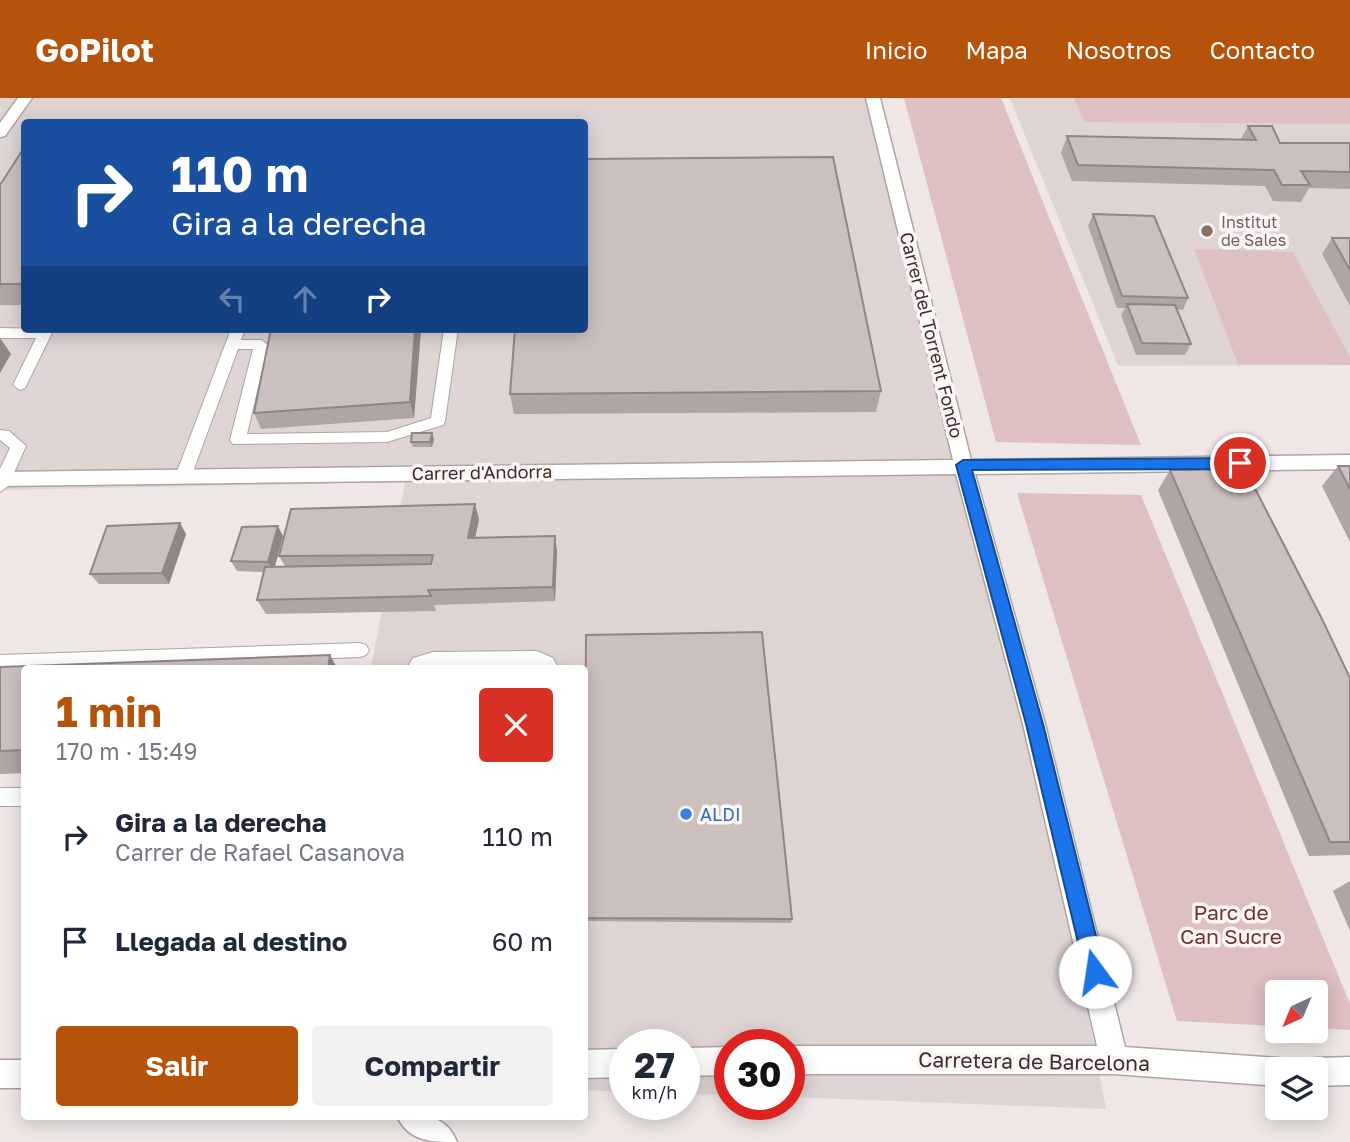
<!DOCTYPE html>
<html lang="es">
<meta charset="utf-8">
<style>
body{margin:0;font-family:"Golos Text",sans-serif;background:#f2f2f3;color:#1f2937;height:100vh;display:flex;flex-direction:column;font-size:26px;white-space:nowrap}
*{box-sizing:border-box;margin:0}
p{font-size:23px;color:#747a83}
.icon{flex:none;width:38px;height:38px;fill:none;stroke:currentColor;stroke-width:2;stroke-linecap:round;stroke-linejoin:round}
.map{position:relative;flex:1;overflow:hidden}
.drawer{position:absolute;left:21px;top:567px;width:567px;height:455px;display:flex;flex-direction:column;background:#fff;border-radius:7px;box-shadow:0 4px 18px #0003}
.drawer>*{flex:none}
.banner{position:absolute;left:21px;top:21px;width:567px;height:214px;border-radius:7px;box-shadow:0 4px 18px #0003;background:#1a4fa0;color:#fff;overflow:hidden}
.needle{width:46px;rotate:224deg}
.tools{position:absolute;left:1265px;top:882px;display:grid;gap:14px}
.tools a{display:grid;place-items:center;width:63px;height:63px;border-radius:7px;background:#fff;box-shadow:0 4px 18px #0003;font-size:35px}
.speed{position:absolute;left:609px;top:931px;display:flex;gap:14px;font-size:35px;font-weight:700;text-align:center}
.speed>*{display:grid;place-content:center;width:91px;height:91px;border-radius:50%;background:#fff;box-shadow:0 4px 18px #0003;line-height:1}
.speed small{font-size:18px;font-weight:400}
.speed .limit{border:10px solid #d22;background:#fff;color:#111}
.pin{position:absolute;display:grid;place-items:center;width:60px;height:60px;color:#fff;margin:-30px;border:4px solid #fff;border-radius:50%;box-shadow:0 2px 7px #0007}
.me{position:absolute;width:77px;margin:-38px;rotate:346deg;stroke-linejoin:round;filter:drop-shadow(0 0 5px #0008)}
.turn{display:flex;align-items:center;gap:24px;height:147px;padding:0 35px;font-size:32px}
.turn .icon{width:91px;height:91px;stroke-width:2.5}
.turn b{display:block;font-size:49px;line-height:60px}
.lanes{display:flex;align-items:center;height:66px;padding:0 35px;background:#0003;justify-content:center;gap:35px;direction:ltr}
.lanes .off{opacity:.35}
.round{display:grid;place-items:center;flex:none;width:74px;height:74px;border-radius:7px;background:#f2f2f3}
.head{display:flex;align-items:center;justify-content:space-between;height:119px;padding:0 35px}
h1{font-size:42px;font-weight:700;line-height:52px;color:#b45309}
.primary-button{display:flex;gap:14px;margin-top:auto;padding:14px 35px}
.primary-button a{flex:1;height:80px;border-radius:7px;background:#b45309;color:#fff;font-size:28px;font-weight:700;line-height:80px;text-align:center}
.primary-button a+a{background:#f2f2f3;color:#1f2937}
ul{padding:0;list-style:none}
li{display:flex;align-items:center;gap:21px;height:105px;padding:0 35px}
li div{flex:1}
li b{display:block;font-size:26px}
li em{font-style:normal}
header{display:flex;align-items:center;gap:42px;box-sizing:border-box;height:98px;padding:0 35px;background:#b45309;color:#fff}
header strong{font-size:33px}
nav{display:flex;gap:38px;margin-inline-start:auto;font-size:24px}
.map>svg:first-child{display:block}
</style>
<header>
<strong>GoPilot</strong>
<nav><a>Inicio</a><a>Mapa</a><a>Nosotros</a><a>Contacto</a></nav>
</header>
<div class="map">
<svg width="1350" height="1044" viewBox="0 0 1350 1044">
<rect width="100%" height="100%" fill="#eee7e5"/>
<g fill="#ded5d3" fill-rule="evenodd">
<path d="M 0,0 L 876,0 L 1034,626 L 1106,1011 L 789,999 L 789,947 L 730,947 L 730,997 L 684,996 L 684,947 L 625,947 L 625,994 L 585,992 L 584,570 L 371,570 L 405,384 L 0,392 ZM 24,24 L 584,24 L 584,231 L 24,231 Z"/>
<path d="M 1010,0 L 1350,0 L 1350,267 L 1118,268 Z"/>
</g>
<g fill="#debfc2">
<path d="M 904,0 L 1001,0 L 1141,347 L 996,344 Z"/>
<path d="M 1074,0 L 1350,0 L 1350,26 L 1084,24 Z"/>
<path d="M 1194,151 L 1293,154 L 1350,259 L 1350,267 L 1238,266 Z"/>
<path d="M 1017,395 L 1141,397 L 1350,906 L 1350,932 L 1316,930 L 1316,894 L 1278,894 L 1277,928 L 1177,923 Z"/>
</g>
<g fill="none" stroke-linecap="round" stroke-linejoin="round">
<defs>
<g id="lane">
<path d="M 0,230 L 47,231 L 52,235 L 25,290 L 20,292 L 13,287 L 36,240 L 0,240 Z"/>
<path d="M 231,231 L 245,231 L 241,242 L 261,242 L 268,247 L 247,336 L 387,334 L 431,320 L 444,231 L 458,231 L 445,323 L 443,327 L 387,344 L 233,346 L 230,342 L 253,251 L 238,251 L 191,379 L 189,383 L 177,383 L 175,379 Z"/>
<path d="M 0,332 L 9,333 L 26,348 L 8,388 L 0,394 L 0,371 L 10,350 L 0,342 Z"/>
<path d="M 360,545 L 366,547 L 369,552 L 366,557 L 360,559 L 0,573 L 0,557 Z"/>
<path d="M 537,553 L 553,560 L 558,570 L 407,570 L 413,560 L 433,554 Z"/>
<rect x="0" y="690" width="24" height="18"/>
</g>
<g id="street">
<path d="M 18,0 L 32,0 L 5,38 L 0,39 L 0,25 Z"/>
<path d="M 866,0 L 880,0 L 971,362 L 1350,357 L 1350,371 L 975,376 L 1045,626 L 1125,949 L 1278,960 L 1288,964 L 1291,971 L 1278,971 L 1278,988 L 1114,976 L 789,976 L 789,948 L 1097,948 L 1023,626 L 956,376 L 0,388 L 0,374 L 953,362 Z"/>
<path d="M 730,949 L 730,977 L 684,978 L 684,950 Z"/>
<path d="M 625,951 L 625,979 L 584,980 L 584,952 Z"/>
<path d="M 1350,959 L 1350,987 L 1316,988 L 1316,971 L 1303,971 L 1306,964 L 1316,960 Z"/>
</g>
<g id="secondary">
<rect x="0" y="962" width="24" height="28"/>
<path d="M 397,1018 C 424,1018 445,1015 457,1044 C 431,1044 409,1044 397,1018 Z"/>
</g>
</defs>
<use href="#lane" stroke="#afa4a0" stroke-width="2"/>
<use href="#street" stroke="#afa4a0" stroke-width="3"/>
<use href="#secondary" stroke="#b1a19b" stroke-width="3"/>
<use href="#lane" fill="#fff" fill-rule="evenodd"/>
<use href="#street" fill="#fff" fill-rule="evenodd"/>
<use href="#secondary" fill="#fff" fill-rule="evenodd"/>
</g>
<g fill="#afa5a3">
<path d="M 1248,28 L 1280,45 L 1350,45 L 1350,91 L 1309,90 L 1301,104 L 1273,103 L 1265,88 L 1072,83 L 1061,55 L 1067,38 L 1241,41 Z"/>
<path d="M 24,50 L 24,207 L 0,207 L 0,87 Z"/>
<path d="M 1093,116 L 1188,200 L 1183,212 L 1176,211 L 1191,246 L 1185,257 L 1136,257 L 1121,217 L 1125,210 L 1117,210 L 1088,128 Z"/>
<path d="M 1332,140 L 1350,140 L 1350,208 L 1322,156 Z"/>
<path d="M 421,231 L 414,320 L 261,331 L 254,315 Z"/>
<path d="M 881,293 L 876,314 L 514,316 L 510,296 Z"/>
<path d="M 434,341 L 432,349 L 413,349 L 411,344 Z"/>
<path d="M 1338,368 L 1350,368 L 1350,444 L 1322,388 Z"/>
<path d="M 1170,372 L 1350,580 L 1350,757 L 1309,758 L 1158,392 Z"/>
<path d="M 479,421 L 475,440 L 557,453 L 555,503 L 434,507 L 436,513 L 266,516 L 257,502 L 263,474 L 237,473 L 231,463 L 283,438 L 275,469 L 285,468 L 279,458 Z"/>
<path d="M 186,436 L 169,486 L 99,486 L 90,476 Z"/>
<path d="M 0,569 L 24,570 L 24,675 L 0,676 Z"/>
<path d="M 584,613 L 792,821 L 791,825 L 584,823 Z"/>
<path d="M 1350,783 L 1350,833 L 1333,793 Z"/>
</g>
<g fill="#8f8685">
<path d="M 415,231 L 421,231 L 414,320 L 410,304 Z"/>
<path d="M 0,240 L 11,256 L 0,275 Z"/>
<path d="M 432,335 L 434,341 L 432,349 L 430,344 Z"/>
<path d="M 475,406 L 479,421 L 472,455 L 468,440 Z"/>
<path d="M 180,425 L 186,436 L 169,486 L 162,475 Z"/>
<path d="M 278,428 L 283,438 L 273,474 L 268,464 Z"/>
<path d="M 555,438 L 557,453 L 555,503 L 553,489 Z"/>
<path d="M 330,557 L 337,570 L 328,570 Z"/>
</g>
<g fill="#ccc0be" stroke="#8f8685" stroke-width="2">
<path d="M 1248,28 L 1272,28 L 1280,45 L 1350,45 L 1350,74 L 1301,73 L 1310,87 L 1282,87 L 1274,72 L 1078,67 L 1067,38 L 1256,42 Z"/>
<path d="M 24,50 L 24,186 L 0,186 L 0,87 Z"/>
<path d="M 833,59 L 881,293 L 510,296 L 515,231 L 584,231 L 584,61 Z"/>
<path d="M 1093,116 L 1154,118 L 1188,200 L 1122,198 Z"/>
<path d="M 1332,140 L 1350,140 L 1350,172 Z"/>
<path d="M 1127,206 L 1175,207 L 1191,246 L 1142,245 Z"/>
<path d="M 271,231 L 415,231 L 410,304 L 254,315 Z"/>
<path d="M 412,335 L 432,335 L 430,344 L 411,344 Z"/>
<path d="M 1338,368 L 1350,368 L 1350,391 Z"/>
<path d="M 1245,371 L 1323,523 L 1350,580 L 1350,744 L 1330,744 L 1170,372 Z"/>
<path d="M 475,406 L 468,440 L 555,438 L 553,489 L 428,492 L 431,498 L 257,502 L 265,469 L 431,466 L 433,457 L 279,458 L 291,411 Z"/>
<path d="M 180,425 L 162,475 L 90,476 L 107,428 Z"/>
<path d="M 278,428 L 268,464 L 231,463 L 242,429 Z"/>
<path d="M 762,534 L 792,821 L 584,820 L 586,537 Z"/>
<path d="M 330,557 L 328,570 L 24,570 L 24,652 L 0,653 L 0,569 Z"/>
</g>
<path fill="#1a73e8" stroke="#114b97" stroke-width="2" d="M 1240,360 L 1247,365 L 1240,371 L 972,372 L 1043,626 L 1105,874 L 1102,881 L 1095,884 L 1088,881 L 1085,874 L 1026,626 L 956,367 L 963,362 Z"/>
<circle fill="#8d6e63" stroke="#faf6f6" stroke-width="2.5" cx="1207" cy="133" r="7"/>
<circle fill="#3f7fe0" stroke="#faf6f6" stroke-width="2.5" cx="686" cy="716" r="7"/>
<g text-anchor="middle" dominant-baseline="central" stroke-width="7" stroke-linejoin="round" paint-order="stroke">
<g font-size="16" fill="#785e54" stroke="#faf6f6" text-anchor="start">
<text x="1221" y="124">Institut<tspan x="1221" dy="18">de Sales</tspan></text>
</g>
<g font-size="18" fill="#402e24" stroke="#faf6f6">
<text transform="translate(932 237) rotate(76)">Carrer del Torrent Fondo</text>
<text transform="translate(482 374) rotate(-1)">Carrer d'Andorra</text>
</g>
<g font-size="18" fill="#366cbe" stroke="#faf6f6" text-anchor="start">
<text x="700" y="716">ALDI</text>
</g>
<g font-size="21" fill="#76312f" stroke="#faf6f6">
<text x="1231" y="814">Parc de<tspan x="1231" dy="24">Can Sucre</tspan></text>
</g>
<g font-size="21" fill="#402e24" stroke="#faf6f6">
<text transform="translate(1034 963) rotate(1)">Carretera de Barcelona</text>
</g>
</g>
</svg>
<div class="tools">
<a><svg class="needle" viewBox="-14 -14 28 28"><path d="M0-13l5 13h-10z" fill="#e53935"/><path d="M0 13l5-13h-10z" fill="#747a83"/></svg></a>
<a><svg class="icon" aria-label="layers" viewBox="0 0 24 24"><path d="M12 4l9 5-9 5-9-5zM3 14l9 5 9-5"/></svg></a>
</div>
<div class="speed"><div>27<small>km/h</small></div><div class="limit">30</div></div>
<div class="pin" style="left:1240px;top:365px;background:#d93025"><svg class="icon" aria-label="arrive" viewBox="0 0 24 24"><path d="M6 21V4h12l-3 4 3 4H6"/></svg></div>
<svg class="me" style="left:1095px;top:874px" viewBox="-20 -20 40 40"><circle r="19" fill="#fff"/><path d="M0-13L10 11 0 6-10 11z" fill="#1a73e8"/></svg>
<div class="banner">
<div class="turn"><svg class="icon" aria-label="right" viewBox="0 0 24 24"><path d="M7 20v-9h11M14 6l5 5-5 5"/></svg><div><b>110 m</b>Gira a la derecha</div></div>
<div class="lanes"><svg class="icon off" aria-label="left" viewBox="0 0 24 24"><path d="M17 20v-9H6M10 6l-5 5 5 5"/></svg><svg class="icon off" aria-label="ahead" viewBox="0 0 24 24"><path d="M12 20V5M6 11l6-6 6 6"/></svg><svg class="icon" aria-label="right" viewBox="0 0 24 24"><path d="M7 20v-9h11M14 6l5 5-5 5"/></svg></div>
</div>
<section class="drawer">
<div class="head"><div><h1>1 min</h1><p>170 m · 15:49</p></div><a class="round" style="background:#d93025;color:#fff"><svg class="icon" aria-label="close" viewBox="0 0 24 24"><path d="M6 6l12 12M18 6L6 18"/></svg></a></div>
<ul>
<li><svg class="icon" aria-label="right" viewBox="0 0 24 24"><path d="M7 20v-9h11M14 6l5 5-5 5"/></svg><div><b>Gira a la derecha</b><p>Carrer de Rafael Casanova</p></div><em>110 m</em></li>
<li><svg class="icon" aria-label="arrive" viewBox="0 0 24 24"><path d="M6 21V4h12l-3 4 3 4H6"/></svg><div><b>Llegada al destino</b></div><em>60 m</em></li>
</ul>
<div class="primary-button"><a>Salir</a><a>Compartir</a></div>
</section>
</div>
